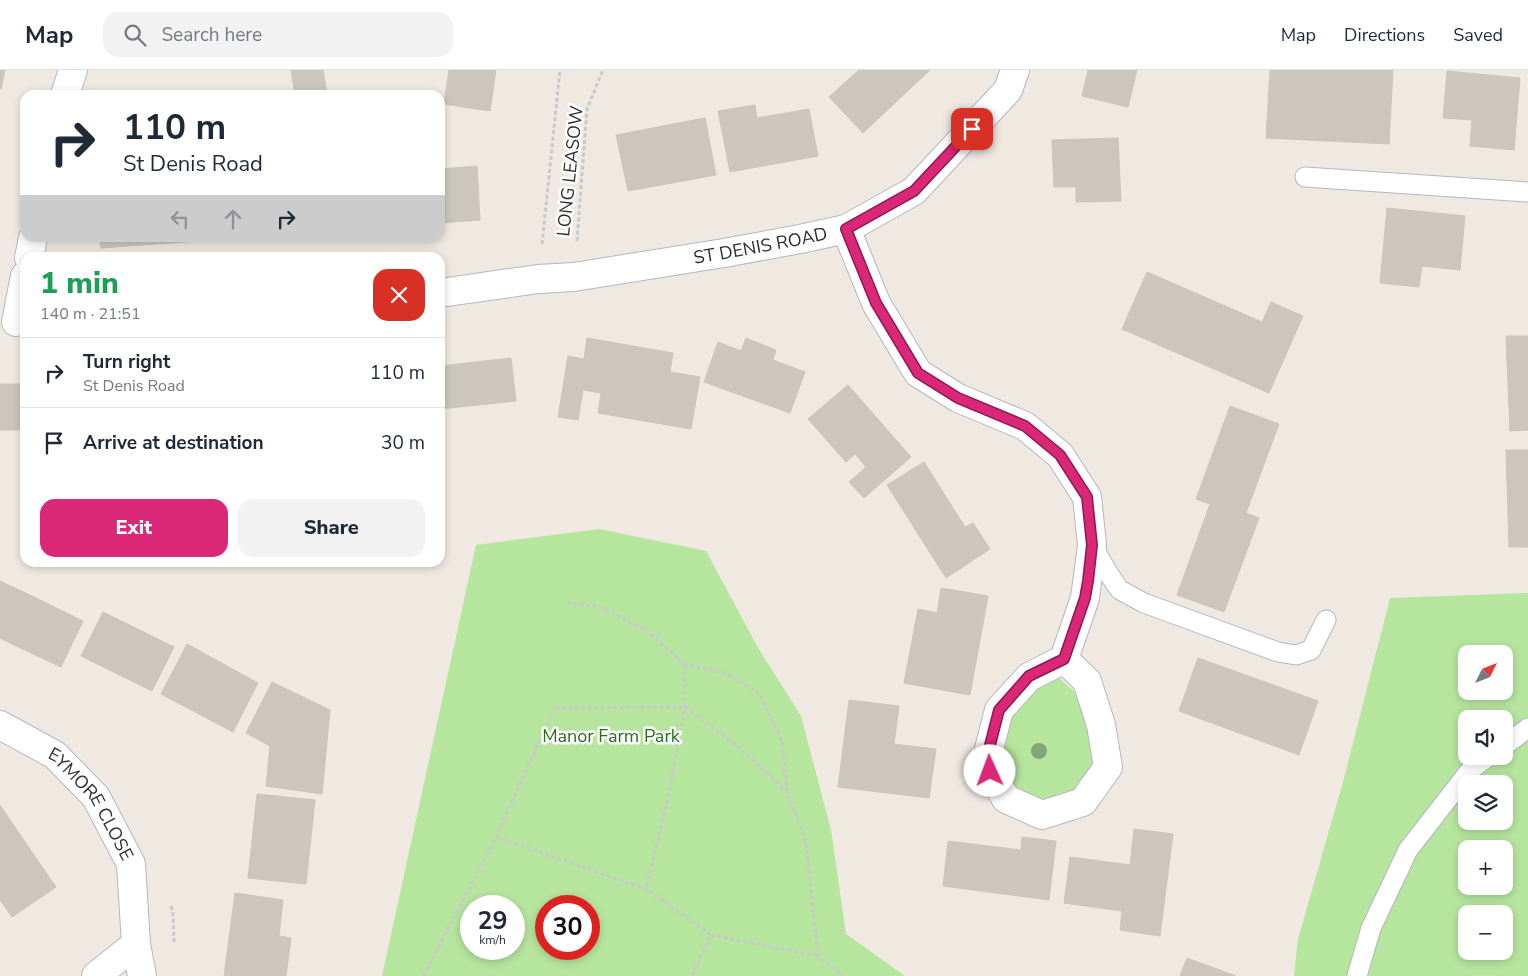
<!DOCTYPE html>
<meta charset="utf-8">
<style>
body{margin:0;font-family:"Nunito Sans",sans-serif;background:#f2f2f3;color:#1f2937;height:100vh;display:flex;flex-direction:column;font-size:19px;white-space:nowrap}
*{box-sizing:border-box;margin:0}
p{font-size:16px;color:#747a83}
.icon{flex:none;width:28px;height:28px;fill:none;stroke:currentColor;stroke-width:2;stroke-linecap:round;stroke-linejoin:round}
.map{position:relative;flex:1;overflow:hidden}
.drawer{position:absolute;left:20px;top:182px;width:425px;height:315px;display:flex;flex-direction:column;background:#fff;border-radius:15px;box-shadow:0 2px 8px #0003}
.drawer>*{flex:none}
.banner{position:absolute;left:20px;top:20px;width:425px;height:152px;border-radius:15px;box-shadow:0 2px 8px #0003;background:#fff;color:#1f2937;overflow:hidden}
.needle{width:32px;rotate:48deg}
.controls{position:absolute;left:1458px;top:575px;display:grid;gap:10px}
.controls a{display:grid;place-items:center;width:55px;height:55px;border-radius:10px;background:#fff;box-shadow:0 2px 8px #0003;font-size:25px}
.speed{position:absolute;left:460px;top:825px;display:flex;gap:10px;font-size:25px;font-weight:700;text-align:center}
.speed>*{display:grid;place-content:center;width:65px;height:65px;border-radius:50%;background:#fff;box-shadow:0 2px 8px #0003;line-height:1}
.speed small{font-size:12px;font-weight:400}
.speed .limit{border:8px solid #d22;background:#fff;color:#111}
.pin{position:absolute;display:grid;place-items:center;width:42px;height:42px;color:#fff;margin:-21px;border-radius:10px;box-shadow:0 2px 8px #0006}
.me{position:absolute;width:55px;margin:-28px;rotate:358deg;stroke-linejoin:round;filter:drop-shadow(0 0 4px #0008)}
.turn{display:flex;align-items:center;gap:18px;height:105px;padding:0 20px;font-size:22px}
.turn .icon{width:65px;height:65px;stroke-width:2.5}
.turn b{display:block;font-size:35px;line-height:42px}
.lanes{display:flex;align-items:center;height:48px;padding:0 20px;background:#0003;justify-content:center;gap:25px;direction:ltr}
.lanes .off{opacity:.35}
.round{display:grid;place-items:center;flex:none;width:52px;height:52px;border-radius:15px;background:#f2f2f3}
.headline{display:flex;align-items:center;justify-content:space-between;height:85px;padding:0 20px}
h1{font-size:30px;font-weight:800;line-height:38px;color:#1e9e55}
.primary-button{display:flex;gap:10px;margin-top:auto;padding:10px 20px}
.primary-button a{flex:1;height:58px;border-radius:15px;background:#db2777;color:#fff;font-size:20px;font-weight:800;line-height:58px;text-align:center}
.primary-button a+a{background:#f2f2f3;color:#1f2937}
ul{padding:0;list-style:none}
li{display:flex;align-items:center;gap:15px;height:70px;padding:0 20px;border-top:1px solid #e0e1e3}
li div{flex:1}
li b{display:block;font-size:19px}
li em{font-style:normal}
header{display:flex;align-items:center;gap:30px;box-sizing:border-box;height:70px;padding:0 25px;background:#fff;border-bottom:1px solid #e0e1e3}
header strong{font-size:24px}
nav{display:flex;gap:28px;margin-inline-start:auto;font-size:18px}
.search{width:350px;height:45px;background:#f2f2f3;display:flex;align-items:center;gap:12px;box-sizing:border-box;padding:0 18px;border-radius:15px;color:#747a83;font-size:19px}
.map>svg:first-child{display:block}
</style>
<header>
<strong>Map</strong>
<div class="search"><svg class="icon" aria-label="search" viewBox="0 0 24 24"><circle cx="10" cy="10" r="6"/><path d="M15 15l6 6"/></svg>Search here</div>
<nav><a>Map</a><a>Directions</a><a>Saved</a></nav>
</header>
<div class="map">
<svg width="1528" height="906" viewBox="0 0 1528 906">
<rect width="100%" height="100%" fill="#efe9e1"/>
<g fill="#b6e59e" fill-rule="evenodd">
<path d="M 599,459 L 706,481 L 757,576 L 801,646 L 831,760 L 846,864 L 905,906 L 382,906 L 476,475 ZM 471,836 L 514,836 L 514,879 L 471,879 ZM 546,836 L 589,836 L 589,879 L 546,879 Z"/>
<path d="M 1528,523 L 1528,906 L 1294,906 L 1298,869 L 1343,712 L 1390,528 ZM 1466,584 L 1504,584 L 1504,621 L 1466,621 ZM 1466,649 L 1504,649 L 1504,686 L 1466,686 ZM 1466,714 L 1504,714 L 1504,751 L 1466,751 ZM 1466,779 L 1504,779 L 1504,816 L 1466,816 ZM 1466,844 L 1504,844 L 1504,881 L 1466,881 Z"/>
<path d="M 1059,608 L 1077,624 L 1098,691 L 1076,726 L 1043,736 L 1013,720 L 998,681 L 1010,643 L 1036,617 Z"/>
</g>
<g fill="#cbc7bf" stroke="#cbc5ba">
<path d="M 0,0 L 5,0 L 1,19 L 0,19 Z"/>
<path d="M 291,0 L 323,0 L 327,23 L 316,25 L 295,25 Z"/>
<path d="M 449,0 L 496,0 L 490,41 L 444,34 Z"/>
<path d="M 859,0 L 930,0 L 863,63 L 829,27 Z"/>
<path d="M 1088,0 L 1137,0 L 1128,37 L 1082,26 Z"/>
<path d="M 1270,0 L 1393,0 L 1389,74 L 1266,68 Z"/>
<path d="M 1447,1 L 1520,8 L 1514,80 L 1470,76 L 1472,50 L 1443,48 Z"/>
<path d="M 755,35 L 757,48 L 809,39 L 818,86 L 730,102 L 718,41 Z"/>
<path d="M 705,48 L 716,105 L 628,121 L 616,65 Z"/>
<path d="M 1118,68 L 1121,131 L 1076,132 L 1076,117 L 1054,117 L 1052,70 Z"/>
<path d="M 477,96 L 480,150 L 440,153 L 440,99 Z"/>
<path d="M 1387,138 L 1465,146 L 1460,200 L 1422,196 L 1419,217 L 1380,213 Z"/>
<path d="M 100,168 L 225,168 L 226,169 L 101,178 Z"/>
<path d="M 1147,202 L 1262,252 L 1237,309 L 1122,259 Z"/>
<path d="M 1271,232 L 1303,246 L 1269,323 L 1237,309 Z"/>
<path d="M 1506,266 L 1528,266 L 1528,360 L 1510,361 Z"/>
<path d="M 587,268 L 673,283 L 670,302 L 700,307 L 691,359 L 598,343 L 601,323 L 583,320 L 578,350 L 558,347 L 568,286 L 584,289 Z"/>
<path d="M 746,268 L 776,280 L 773,290 L 805,302 L 790,343 L 704,312 L 718,272 L 741,281 Z"/>
<path d="M 511,288 L 516,331 L 440,339 L 440,296 Z"/>
<rect x="0" y="314" width="25" height="46"/>
<path d="M 848,315 L 911,387 L 864,428 L 849,412 L 866,397 L 855,384 L 846,392 L 808,349 Z"/>
<path d="M 1230,336 L 1279,354 L 1246,443 L 1259,448 L 1224,542 L 1177,525 L 1210,434 L 1196,429 Z"/>
<path d="M 1506,380 L 1528,380 L 1528,477 L 1509,477 Z"/>
<path d="M 924,392 L 965,457 L 973,453 L 990,479 L 946,508 L 887,415 Z"/>
<path d="M 0,511 L 34,527 L 12,574 L 0,568 Z"/>
<path d="M 941,518 L 988,526 L 970,625 L 904,613 L 918,539 L 937,543 Z"/>
<path d="M 34,527 L 83,551 L 61,597 L 12,574 Z"/>
<path d="M 103,542 L 174,577 L 152,621 L 81,586 Z"/>
<path d="M 187,574 L 258,613 L 233,662 L 161,624 Z"/>
<path d="M 1198,588 L 1318,631 L 1299,685 L 1179,641 Z"/>
<path d="M 272,612 L 330,640 L 322,724 L 266,716 L 270,676 L 246,663 Z"/>
<path d="M 849,630 L 899,636 L 894,674 L 936,679 L 929,728 L 838,717 Z"/>
<path d="M 257,724 L 315,730 L 306,814 L 248,808 Z"/>
<path d="M 0,735 L 23,769 L 0,785 Z"/>
<path d="M 1134,759 L 1173,764 L 1160,866 L 1120,860 L 1122,841 L 1064,833 L 1070,787 L 1130,795 Z"/>
<path d="M 1022,767 L 1056,771 L 1049,830 L 943,816 L 948,771 L 1021,780 Z"/>
<path d="M 23,769 L 56,817 L 12,847 L 0,830 L 0,785 Z"/>
<path d="M 235,823 L 283,830 L 279,866 L 291,868 L 286,906 L 224,906 Z"/>
<path d="M 1187,888 L 1236,906 L 1180,906 Z"/>
</g>
<g fill="none" stroke-linecap="round" stroke-linejoin="round">
<defs>
<g id="service">
<path d="M 1305,107 L 1528,122"/>
<path d="M 1092,475 L 1108,503 L 1120,520 L 1144,533 L 1278,582 L 1296,585 L 1311,580 L 1326,550"/>
<path d="M 1504,676 L 1528,658"/>
<path d="M 1357,906 L 1371,858 L 1408,780 L 1471,699 L 1489,686"/>
</g>
<g id="minor">
<path d="M 65,25 L 73,0"/>
<path d="M 846,159 L 876,233 L 918,303 L 958,328 L 1025,356 L 1060,385 L 1087,427 L 1092,475 L 1085,528 L 1064,589 L 1029,607 L 999,640 L 989,679 L 990,701 L 1006,729 L 1042,745 L 1083,732 L 1108,697 L 1101,655 L 1087,611 L 1064,589"/>
<path d="M 29,188 L 33,168"/>
<path id="s1" d="M 440,223 L 538,209 L 574,207 L 724,183 L 800,169 L 846,159 L 914,121 L 1008,20 L 1015,0"/>
<path d="M 16,252 L 25,206"/>
<path id="s2" d="M 0,655 L 55,685 L 96,727 L 131,794 L 136,874 L 142,906"/>
<path d="M 96,906 L 136,874"/>
</g>
</defs>
<use href="#service" stroke="#b4b7c1" stroke-width="21"/>
<use href="#minor" stroke="#b4b7c1" stroke-width="30"/>
<g stroke="#c9c9c9" stroke-width="3" stroke-dasharray="4 2.5" stroke-linecap="butt">
<path d="M 577,171 L 587,39 L 603,0"/>
<path d="M 542,174 L 560,0"/>
<path d="M 567,533 L 601,537 L 647,561 L 684,594 L 685,637 L 666,737 L 646,819"/>
<path d="M 684,594 L 725,603 L 760,624 L 782,672 L 787,720"/>
<path d="M 496,767 L 646,819 L 711,865"/>
<path d="M 171,836 L 173,842 L 174,872"/>
<path d="M 423,906 L 496,767 L 555,638 L 685,637 L 731,671 L 787,721 L 806,772 L 818,886 L 843,906"/>
<path d="M 692,906 L 711,865 L 818,886"/>
</g>
<use href="#service" stroke="#fff" stroke-width="19"/>
<use href="#minor" stroke="#fff" stroke-width="28"/>
</g>
<circle fill="#84a574" cx="1039" cy="681" r="8"/>
<g fill="none" stroke-linecap="round" stroke-linejoin="round">
<defs>
<path id="route" d="M 972,59 L 914,121 L 846,159 L 876,233 L 918,303 L 958,328 L 1025,356 L 1060,385 L 1087,427 L 1092,475 L 1088,511 L 1085,528 L 1064,589 L 1029,606 L 999,640 L 989,679 L 990,701"/>
</defs>
<use href="#route" stroke="#8e194d" stroke-width="12"/>
<use href="#route" stroke="#db2777" stroke-width="9"/>
</g>
<g text-anchor="middle" dominant-baseline="central" stroke-width="5" stroke-linejoin="round" paint-order="stroke">
<g font-size="18" fill="#2e2e2e" stroke="#fff">
<text transform="translate(570 101) rotate(-84)">LONG LEASOW</text>
<text stroke="none"><textPath href="#s1" startOffset="324">ST DENIS ROAD</textPath></text>
<text stroke="none"><textPath href="#s2" startOffset="124">EYMORE CLOSE</textPath></text>
</g>
<g font-size="18" fill="#2c6e1b" stroke="#fff">
<text x="611" y="666">Manor Farm Park</text>
</g>
</g>
</svg>
<div class="controls">
<a><svg class="needle" viewBox="-14 -14 28 28"><path d="M0-13l5 13h-10z" fill="#e53935"/><path d="M0 13l5-13h-10z" fill="#747a83"/></svg></a>
<a><svg class="icon" aria-label="sound" viewBox="0 0 24 24"><path d="M4 9h4l5-4v14l-5-4H4zM17 9q2 3 0 6"/></svg></a>
<a><svg class="icon" aria-label="layers" viewBox="0 0 24 24"><path d="M12 4l9 5-9 5-9-5zM3 14l9 5 9-5"/></svg></a>
<a>+</a>
<a>−</a>
</div>
<div class="speed"><div>29<small>km/h</small></div><div class="limit">30</div></div>
<div class="pin" style="left:972px;top:59px;background:#d93025"><svg class="icon" aria-label="arrive" viewBox="0 0 24 24"><path d="M6 21V4h12l-3 4 3 4H6"/></svg></div>
<svg class="me" style="left:990px;top:701px" viewBox="-20 -20 40 40"><circle r="19" fill="#fff"/><path d="M0-13L10 11 0 6-10 11z" fill="#db2777"/></svg>
<div class="banner">
<div class="turn"><svg class="icon" aria-label="right" viewBox="0 0 24 24"><path d="M7 20v-9h11M14 6l5 5-5 5"/></svg><div><b>110 m</b>St Denis Road</div></div>
<div class="lanes"><svg class="icon off" aria-label="left" viewBox="0 0 24 24"><path d="M17 20v-9H6M10 6l-5 5 5 5"/></svg><svg class="icon off" aria-label="ahead" viewBox="0 0 24 24"><path d="M12 20V5M6 11l6-6 6 6"/></svg><svg class="icon" aria-label="right" viewBox="0 0 24 24"><path d="M7 20v-9h11M14 6l5 5-5 5"/></svg></div>
</div>
<section class="drawer">
<div class="headline"><div><h1>1 min</h1><p>140 m · 21:51</p></div><a class="round" style="background:#d93025;color:#fff"><svg class="icon" aria-label="close" viewBox="0 0 24 24"><path d="M6 6l12 12M18 6L6 18"/></svg></a></div>
<ul>
<li><svg class="icon" aria-label="right" viewBox="0 0 24 24"><path d="M7 20v-9h11M14 6l5 5-5 5"/></svg><div><b>Turn right</b><p>St Denis Road</p></div><em>110 m</em></li>
<li><svg class="icon" aria-label="arrive" viewBox="0 0 24 24"><path d="M6 21V4h12l-3 4 3 4H6"/></svg><div><b>Arrive at destination</b></div><em>30 m</em></li>
</ul>
<div class="primary-button"><a>Exit</a><a>Share</a></div>
</section>
</div>
